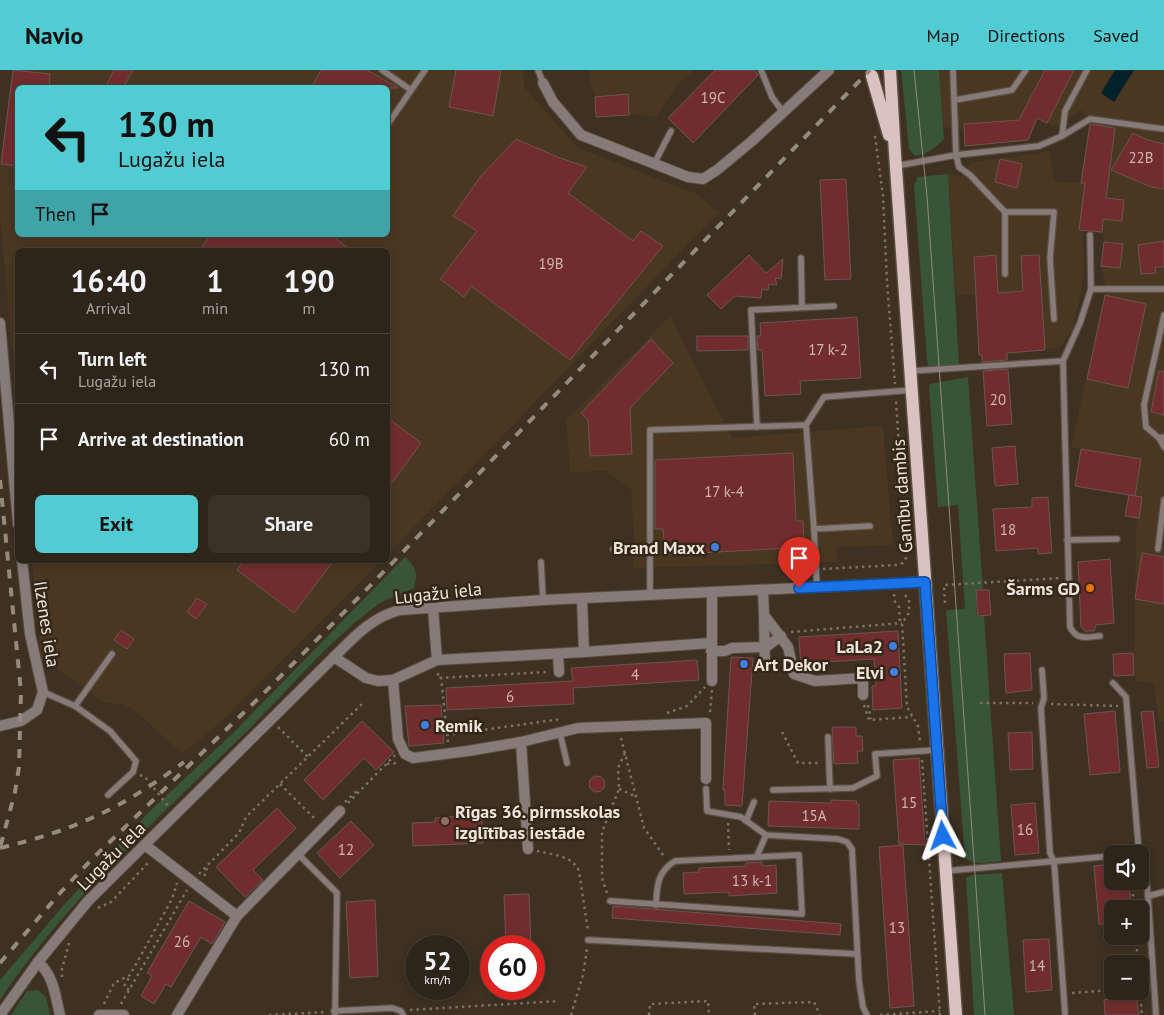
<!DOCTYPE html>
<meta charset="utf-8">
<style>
body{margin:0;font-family:"PT Sans",sans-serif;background:#3a3127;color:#f1f3f6;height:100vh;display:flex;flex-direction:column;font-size:19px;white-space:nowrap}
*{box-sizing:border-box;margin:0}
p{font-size:16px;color:#a7a5a2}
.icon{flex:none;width:28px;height:28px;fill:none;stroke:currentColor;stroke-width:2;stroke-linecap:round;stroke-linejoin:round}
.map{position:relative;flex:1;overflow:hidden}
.panel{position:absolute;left:15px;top:178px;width:375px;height:315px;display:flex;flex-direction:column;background:#2e251a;border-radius:8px;box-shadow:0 2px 8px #0003,0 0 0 1px #494239}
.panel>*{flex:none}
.guide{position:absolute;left:15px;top:15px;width:375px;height:152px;border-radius:8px;box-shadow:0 2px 8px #0003,0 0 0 1px #494239;background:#51ccd2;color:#111;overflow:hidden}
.controls{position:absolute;left:1104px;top:775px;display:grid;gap:10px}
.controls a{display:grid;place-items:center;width:45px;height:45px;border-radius:8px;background:#2e251a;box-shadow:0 2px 8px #0003,0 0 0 1px #494239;font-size:25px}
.speed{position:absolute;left:405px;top:865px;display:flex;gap:10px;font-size:25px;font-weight:700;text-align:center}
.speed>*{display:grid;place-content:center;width:65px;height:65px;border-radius:50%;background:#2e251a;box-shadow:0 2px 8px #0003,0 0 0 1px #494239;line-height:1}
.speed small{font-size:12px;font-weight:400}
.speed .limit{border:8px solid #d22;background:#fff;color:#111}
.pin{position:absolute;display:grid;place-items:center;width:42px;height:42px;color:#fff;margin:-51px -21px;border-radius:50% 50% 50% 0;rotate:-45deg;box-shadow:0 0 5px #0007}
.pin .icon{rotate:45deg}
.me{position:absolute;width:55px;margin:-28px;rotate:356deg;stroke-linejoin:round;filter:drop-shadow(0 0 4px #0008)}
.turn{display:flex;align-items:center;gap:18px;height:105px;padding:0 20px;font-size:22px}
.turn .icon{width:65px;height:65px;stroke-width:2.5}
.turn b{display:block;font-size:35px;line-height:42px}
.then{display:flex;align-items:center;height:48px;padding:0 20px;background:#0003;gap:10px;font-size:19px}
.eta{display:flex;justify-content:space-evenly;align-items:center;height:85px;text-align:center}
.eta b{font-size:30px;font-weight:700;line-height:35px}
.action{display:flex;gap:10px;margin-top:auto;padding:10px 20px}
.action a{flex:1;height:58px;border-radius:8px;background:#51ccd2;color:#111;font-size:20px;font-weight:700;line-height:58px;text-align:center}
.action a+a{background:#3a3127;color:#f1f3f6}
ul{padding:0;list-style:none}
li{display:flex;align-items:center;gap:15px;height:70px;padding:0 20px;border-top:1px solid #494239}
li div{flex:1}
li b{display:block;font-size:19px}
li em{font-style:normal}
header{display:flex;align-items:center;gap:30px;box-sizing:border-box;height:70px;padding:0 25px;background:#51ccd2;color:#111}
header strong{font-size:24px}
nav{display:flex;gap:28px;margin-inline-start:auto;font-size:18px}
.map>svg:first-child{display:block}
</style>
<header>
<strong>Navio</strong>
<nav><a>Map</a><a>Directions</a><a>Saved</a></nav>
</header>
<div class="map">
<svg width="1164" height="945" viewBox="0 0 1164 945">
<rect width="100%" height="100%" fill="#3e3122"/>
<g fill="#493722" fill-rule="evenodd">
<path d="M 13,0 L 523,0 L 525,18 L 578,78 L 697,124 L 718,143 L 388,484 L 388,180 L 18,180 L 17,329 L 0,147 L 0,95 ZM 18,18 L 388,18 L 388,165 L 18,165 Z"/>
<path d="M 590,0 L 694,0 L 678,14 L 656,46 L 629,45 L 596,47 L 595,27 L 590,11 Z"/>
<path d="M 939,0 L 1164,0 L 1164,652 L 1159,650 L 1154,613 L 1138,611 L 1134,605 L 1136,455 L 1138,448 L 1125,446 L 1129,425 L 1075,416 L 1081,379 L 1071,377 L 1106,219 L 1101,196 L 1104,172 L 1102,163 L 1083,160 L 1084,198 L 1081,225 L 1072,259 L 1063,273 L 1057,278 L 979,285 L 976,225 L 956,225 L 948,104 L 962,106 L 972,92 L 1035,84 L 1049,80 L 1055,112 L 1081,113 L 1089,54 L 1082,40 L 1054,57 L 1037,48 L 1028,70 L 965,76 L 964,60 L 943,57 Z"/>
<path d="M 670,246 L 732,368 L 883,356 L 893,475 L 836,477 L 837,492 L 633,498 L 634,467 L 631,420 L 605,400 L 570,403 L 566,350 Z"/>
<path d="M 32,490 L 382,490 L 223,650 L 182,684 L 139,644 L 124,634 L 105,633 L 41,587 Z"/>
</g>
<g fill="#385537">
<path d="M 901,0 L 939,0 L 944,69 C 935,78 928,84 915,86 L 909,79 Z"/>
<path d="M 948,104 L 959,295 L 932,298 L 928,295 L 927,289 L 914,115 L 918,107 Z"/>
<path d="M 968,307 L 983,520 L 976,521 L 977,546 L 984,546 L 1001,791 C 989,792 974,796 965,788 L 946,540 L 965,539 L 958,435 L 938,437 L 929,318 L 930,314 Z"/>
<path d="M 405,487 C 417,499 418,502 414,518 C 402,524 387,528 376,536 C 330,570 292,616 251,657 C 164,743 68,828 0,930 L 0,910 L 63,836 L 148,743 L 233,663 Z"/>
<path d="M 1002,803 L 1014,945 L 974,945 L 966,808 L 972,805 Z"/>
<path d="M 38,920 L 46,927 L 50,945 L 11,945 L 27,921 Z"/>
</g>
<path fill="#022129" d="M 1115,0 L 1134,0 L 1114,32 L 1101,23 Z"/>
<g fill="#712d2e" stroke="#6c5554">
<path d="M 13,0 L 50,4 L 49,18 L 18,18 L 18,96 L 1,94 Z"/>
<path d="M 114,0 L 133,0 L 123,18 L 105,18 Z"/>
<path d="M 321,0 L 367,0 L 398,18 L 311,18 Z"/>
<path d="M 456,0 L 501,0 L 493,46 L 449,37 Z"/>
<path d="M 715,0 L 754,0 L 758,5 L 693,73 L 668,48 Z"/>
<path d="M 1045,0 L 1074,0 L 1047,53 L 1037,48 L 1028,70 L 965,76 L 964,54 L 1019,50 Z"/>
<path d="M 628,24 L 629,45 L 596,47 L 595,27 Z"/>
<path d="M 1090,54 L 1115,58 L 1106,128 L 1124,130 L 1122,151 L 1103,149 L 1102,162 L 1079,160 L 1085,113 L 1081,113 Z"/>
<path d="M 1133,63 L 1148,70 L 1164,74 L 1164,119 L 1151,117 L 1111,100 Z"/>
<path d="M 516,69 L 560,88 L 587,97 L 568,123 L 633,171 L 641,161 L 663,176 L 570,290 L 471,216 L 464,227 L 440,209 L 477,161 L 453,146 L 480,107 Z"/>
<path d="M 1000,89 L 1022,94 L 1017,118 L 995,112 Z"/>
<path d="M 846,109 L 851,209 L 825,210 L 820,110 Z"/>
<path d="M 210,165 L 331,165 L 351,180 L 200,180 Z"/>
<path d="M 1164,171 L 1164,197 L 1155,197 L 1156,203 L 1141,204 L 1138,175 Z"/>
<path d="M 1104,172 L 1123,174 L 1120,198 L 1101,196 Z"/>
<path d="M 749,185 L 766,203 L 783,189 L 781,209 L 775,208 L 777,215 L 769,214 L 768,220 L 762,219 L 761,228 L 735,226 L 721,239 L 707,225 Z"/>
<path d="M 996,185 L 998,223 L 1023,221 L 1021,186 L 1039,185 L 1045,280 L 1007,283 L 1007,290 L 982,292 L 982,285 L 979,285 L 974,187 Z"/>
<path d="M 1105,225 L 1146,234 L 1128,318 L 1087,309 Z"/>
<path d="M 857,247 L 861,308 L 800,311 L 801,324 L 765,326 L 762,280 L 758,280 L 757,266 L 761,266 L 760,253 Z"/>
<path d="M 697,266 L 748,266 L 748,280 L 697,281 Z"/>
<path d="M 651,269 L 673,293 L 630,338 L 632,384 L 590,386 L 588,350 L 581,343 Z"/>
<path d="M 1008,299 L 1012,354 L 987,356 L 983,301 Z"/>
<path d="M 1159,301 L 1164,302 L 1164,345 L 1151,342 Z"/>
<path d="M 388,348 L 421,373 L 388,418 Z"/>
<path d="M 1015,376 L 1018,414 L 995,416 L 992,378 Z"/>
<path d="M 1081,379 L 1141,389 L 1135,426 L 1075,416 Z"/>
<path d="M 793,383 L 796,451 L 803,451 L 805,493 L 790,494 L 789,478 L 665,485 L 663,459 L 655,459 L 655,390 Z"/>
<path d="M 1129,425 L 1142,427 L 1139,448 L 1125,446 Z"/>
<path d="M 1048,427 L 1052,483 L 1038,484 L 1038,478 L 996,481 L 993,439 L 1032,437 L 1032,428 Z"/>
<path d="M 1142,483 L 1164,487 L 1164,534 L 1135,529 Z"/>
<path d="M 1110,489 L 1114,553 L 1096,555 L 1094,561 L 1085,561 L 1081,557 L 1078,492 Z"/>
<path d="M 244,490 L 334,490 L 294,543 L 237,500 Z"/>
<path d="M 976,520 L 989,520 L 991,545 L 978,546 Z"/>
<path d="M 197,528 L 207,534 L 196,549 L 187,542 Z"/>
<path d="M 121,560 L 134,569 L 127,579 L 114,570 Z"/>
<path d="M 898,561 L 902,638 L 873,640 L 872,616 L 876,616 L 874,589 L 824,592 L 825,598 L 801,599 L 799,567 Z"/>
<path d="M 1030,583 L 1032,620 L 1006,623 L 1004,584 Z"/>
<path d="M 1133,583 L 1134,605 L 1114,606 L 1113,584 Z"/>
<path d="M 731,587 L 753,588 L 742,736 L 725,735 L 725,720 L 723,720 Z"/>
<path d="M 697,590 L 699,610 L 573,618 L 574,634 L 447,640 L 446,618 L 573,611 L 571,598 Z"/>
<path d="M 441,635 L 444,673 L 409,676 L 405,636 Z"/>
<path d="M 1115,641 L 1120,702 L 1090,705 L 1084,644 Z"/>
<path d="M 1153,641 L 1159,697 L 1147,698 L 1141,642 Z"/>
<path d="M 362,651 L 394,682 L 376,700 L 364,688 L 323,730 L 304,710 Z"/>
<path d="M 832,657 L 856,657 L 856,666 L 862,666 L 863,681 L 857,681 L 858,693 L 834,694 Z"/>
<path d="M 1032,662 L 1033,699 L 1010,700 L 1008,663 Z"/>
<path d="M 919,688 L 925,775 L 899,774 L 893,690 Z"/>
<circle cx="597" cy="714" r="8"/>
<path d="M 831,730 L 857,731 L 856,734 L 859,734 L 859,759 L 768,756 L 769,731 L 826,733 L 831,733 Z"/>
<path d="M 1035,733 L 1039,783 L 1015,785 L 1011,735 Z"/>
<path d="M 277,738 L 296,758 L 253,800 L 263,810 L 245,827 L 216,797 Z"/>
<path d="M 460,746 L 460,750 L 482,749 L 483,773 L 413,776 L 412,753 L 435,752 L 435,748 Z"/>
<path d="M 351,751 L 374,775 L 340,808 L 317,783 Z"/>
<path d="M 903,775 L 914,936 L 890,938 L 879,777 Z"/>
<path d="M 762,792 L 762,796 L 776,795 L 777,823 L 729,826 L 729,822 L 684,824 L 683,803 L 699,802 L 699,798 L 746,796 L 746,793 Z"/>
<path d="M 1112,794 L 1112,811 L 1129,811 L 1131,839 L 1112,839 L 1112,853 L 1099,854 L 1094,796 Z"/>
<path d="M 529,824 L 531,876 L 506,876 L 504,825 Z"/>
<path d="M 375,830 L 378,906 L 350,908 L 346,832 Z"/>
<path d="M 189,831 L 225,852 L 212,874 L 201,867 L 171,917 L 166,914 L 154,934 L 141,926 L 152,906 L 147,903 Z"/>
<path d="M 613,836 L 841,854 L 840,865 L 612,848 Z"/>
<path d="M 1049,869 L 1052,920 L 1026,922 L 1023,870 Z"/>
<path d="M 1136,926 L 1139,945 L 1105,945 L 1104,930 Z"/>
</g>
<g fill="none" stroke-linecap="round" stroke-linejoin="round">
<defs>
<g id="service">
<path d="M 382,0 L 411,20"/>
<path d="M 538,0 L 543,13"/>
<path d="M 761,0 L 772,27 L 783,42"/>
<path d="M 953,0 L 956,85 L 959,97 L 970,105 L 1005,142 L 1054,142 L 1050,188 L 1054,249"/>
<path d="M 955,30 L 1012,20 L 1026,0"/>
<path d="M 388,54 L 425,0"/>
<path d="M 1062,66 L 1065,41 L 1087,0"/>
<path d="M 654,94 L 671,61"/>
<path d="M 896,96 L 956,85 L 1039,76 L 1062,66 L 1090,49 L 1164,59"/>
<path d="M 1005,142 L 1005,204"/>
<path d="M 801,188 L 802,237"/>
<path d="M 1091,219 L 1164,219"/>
<path d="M 1164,245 L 1144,335 L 1146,357 L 1159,368 L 1164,367"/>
<path d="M 1063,291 L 1080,253 L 1091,219 L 1090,165"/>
<path d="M 911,301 L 1063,291 L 1070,557 C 1077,571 1087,567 1100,566"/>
<path d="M 806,355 L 824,327 L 912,320"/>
<path d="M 757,357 L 751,240 L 834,236"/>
<path d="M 1159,368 L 1164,377"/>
<path d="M 814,459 L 817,517"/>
<path d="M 1067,470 L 1117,469"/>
<path d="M 613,479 L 649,480"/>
<path d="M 1158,479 L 1164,430"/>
<path d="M 541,492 L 543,530"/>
<path d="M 650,525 L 650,360 L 806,355 L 814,459 L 870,456"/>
<path d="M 1042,600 L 1044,628 L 1041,638 L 1050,783 L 1054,792 L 1055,804 L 1065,943"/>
<path d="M 1113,613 L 1126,627 L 1139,783"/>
<path d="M 43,622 L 75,636 L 110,661 L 136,691 L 133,702 L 108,725"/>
<path d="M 75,636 L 112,584"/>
<path d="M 560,663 L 567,693"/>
<path d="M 828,667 L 830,719"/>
<path d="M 706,719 L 707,741 L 741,747 L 766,765 L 838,769 L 847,772 L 852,779 L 859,911 L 863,937 L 867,945"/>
<path d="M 773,720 L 853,718 L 877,706 L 875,684 L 936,680"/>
<path d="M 746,751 L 754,732"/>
<path d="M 298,784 L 337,823 L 335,945"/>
<path d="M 1140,784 L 1144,791 L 1148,826 L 1164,822"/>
<path d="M 757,786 L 766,765"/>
<path d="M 945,801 L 1112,786"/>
<path d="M 1148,826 L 1156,945"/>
<path d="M 610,831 L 802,844 L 799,785 L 675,791 C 657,802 657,816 656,835"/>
<path d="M 588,870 L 857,884"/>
<path d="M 334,941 L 392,938 L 401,941 L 403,945"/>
</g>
<g id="minor">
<path d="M 543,13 L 553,32 L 581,65 L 688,107 L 703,109 L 717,100 L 752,71 L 829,0"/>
<path d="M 0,253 L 18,454"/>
<path d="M 763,520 L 764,545 L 788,577 L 794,604 L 815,611 L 863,608 L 863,625"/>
<path d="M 712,522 L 712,611"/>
<path d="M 582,529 L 584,582"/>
<path d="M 433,538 L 437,590"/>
<path d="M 764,545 L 765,598"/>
<path d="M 711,581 L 725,581 L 732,578 L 766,577 L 781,566"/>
<path d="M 558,584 L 559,602"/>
<path d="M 334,587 L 366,608 L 378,611 L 393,610 L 437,590 L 584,582 L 711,573"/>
<path d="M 393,610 L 398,669 L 405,684 L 413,688 L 468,681 L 521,672 L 578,658 L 706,653 L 706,709"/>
<path d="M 0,656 L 21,651 L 37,640 L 43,622 L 30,564 L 22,490"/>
<path d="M 521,672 L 528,779"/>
<path d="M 145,775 L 237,846"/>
<path d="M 38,892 C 54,906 55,925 60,945"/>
<path d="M 99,945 L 124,945"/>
<path d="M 177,945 L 237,846 L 340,741"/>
</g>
<path id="tertiary" d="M 0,945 L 38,892 L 88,831 L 334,587 C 354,567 372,547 400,540 L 543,530 L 925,512"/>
<g id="primary">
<path d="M 890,0 L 895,84 L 956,945"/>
<path d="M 872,6 L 889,65"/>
</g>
</defs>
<use href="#service" stroke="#5a4e40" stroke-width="8"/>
<use href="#minor" stroke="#5a4e40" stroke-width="12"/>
<use href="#tertiary" stroke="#5a4e40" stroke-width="12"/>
<use href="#primary" stroke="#5a4e40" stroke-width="15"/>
<g stroke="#7d7164" stroke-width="2.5" stroke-dasharray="2.5 4" stroke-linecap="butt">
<path d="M 875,66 L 883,126 L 887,212 L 895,314"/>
<path d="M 823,499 L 896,495 L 903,493 L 906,488 L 896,330"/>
<path d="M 894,524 L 895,532 L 899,537 L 900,554"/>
<path d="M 905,525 L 909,530 L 909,543 L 902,553 L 907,637 L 918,656 L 920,672"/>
<path d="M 945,533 L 944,515 L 1061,508"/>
<path d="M 791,562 L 902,553"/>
<path d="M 438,603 L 438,608 L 547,602"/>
<path d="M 441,607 L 447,665"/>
<path d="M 980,633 L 1033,633"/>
<path d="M 1051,634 L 1118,636"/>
<path d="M 864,635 L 869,650 L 912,647"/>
<path d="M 868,635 L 871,649"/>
<path d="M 710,642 L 712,620"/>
<path d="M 667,643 L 687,636 L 705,617"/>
<path d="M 278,657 L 308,687"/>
<path d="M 782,662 L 798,693 L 820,693"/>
<path d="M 621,668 L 644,758 L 663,785 L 666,787"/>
<path d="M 448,672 L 447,665 L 561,649"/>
<path d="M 922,690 L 940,945"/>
<path d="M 387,694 L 399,693"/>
<path d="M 140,705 L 145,707 L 169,737"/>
<path d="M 280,714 L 316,750"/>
<path d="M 619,719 L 637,727"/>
<path d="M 345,732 L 359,719"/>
<path d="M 348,733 L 395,685"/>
<path d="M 728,753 L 729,780"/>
<path d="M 537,781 C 553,785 572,785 579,801 L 588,861"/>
<path d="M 199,804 L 239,763 L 246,747 L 364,632"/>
<path d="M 204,806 L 207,802 L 206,796"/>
<path d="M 1132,811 L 1134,839"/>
<path d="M 607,823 L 602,808 L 602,762 L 619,719 L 618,698 L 625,683"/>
<path d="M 98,838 L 111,832 L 149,792"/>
<path d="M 1136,866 L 1138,894"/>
<path d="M 62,907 L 62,899 L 69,873"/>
<path d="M 129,920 L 124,916 L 130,906"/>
<path d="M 1140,921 L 1142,945"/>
<path d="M 1072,923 L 1112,920"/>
<path d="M 104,934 L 114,913 L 130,905 L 172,829 L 177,813"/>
<path d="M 121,934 L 187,820"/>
<path d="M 410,940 L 559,931"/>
<path d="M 269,945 L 327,942"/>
<path d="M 571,945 L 583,905 L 587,879"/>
<path d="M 649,945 L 650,934 L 708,931 L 709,945"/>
<path d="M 755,945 L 754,934 L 814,932 L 820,945"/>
<path d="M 880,945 L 940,941"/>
</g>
<use href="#service" stroke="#877b7a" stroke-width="5.5"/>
<use href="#minor" stroke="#877b7a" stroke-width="10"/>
<use href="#tertiary" stroke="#877b7a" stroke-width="10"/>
<use href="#primary" stroke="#dac2c1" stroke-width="12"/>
<path stroke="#958a7e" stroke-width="1" d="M 914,0 L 927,126 L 985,945"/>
<g stroke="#958a7e" stroke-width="4" stroke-dasharray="9 9" stroke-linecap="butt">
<path d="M 0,410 L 21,622 L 19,697 L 15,722 L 0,778"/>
<path d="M 0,778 C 76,760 122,738 184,692"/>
<path d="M 0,893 L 60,823 L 92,789 L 263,624 L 365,521 L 870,0"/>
</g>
</g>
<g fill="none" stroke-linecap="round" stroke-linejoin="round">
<defs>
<path id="route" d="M 799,518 L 925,512 L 943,766"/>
</defs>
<use href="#route" stroke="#114b97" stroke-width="12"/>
<use href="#route" stroke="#1a73e8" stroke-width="9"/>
</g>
<g fill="#3f7fe0" stroke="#342718" stroke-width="2">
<circle cx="715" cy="477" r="5"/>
<circle cx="893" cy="576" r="5"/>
<circle cx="744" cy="594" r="5"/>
<circle cx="894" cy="602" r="5"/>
<circle cx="425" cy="655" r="5"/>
</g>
<circle fill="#e8710a" stroke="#342718" stroke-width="2" cx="1090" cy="518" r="5"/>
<circle fill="#8d6e63" stroke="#342718" stroke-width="2" cx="445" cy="751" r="5"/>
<g text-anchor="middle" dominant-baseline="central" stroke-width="5" stroke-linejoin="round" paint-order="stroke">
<g font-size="15" fill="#cfb7b0">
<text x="713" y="27">19C</text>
<text x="1141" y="87">22B</text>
<text x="551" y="193">19B</text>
<text x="828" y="279">17 k-2</text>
<text x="998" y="329">20</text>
<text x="724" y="421">17 k-4</text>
<text x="1008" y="459">18</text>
<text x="635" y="604">4</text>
<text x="510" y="626">6</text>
<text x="909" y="732">15</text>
<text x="814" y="745">15A</text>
<text x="1025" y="759">16</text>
<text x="346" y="779">12</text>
<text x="752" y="810">13 k-1</text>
<text x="897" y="857">13</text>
<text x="182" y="871">26</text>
<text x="1037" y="895">14</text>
</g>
<g font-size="18" fill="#eee5dc" stroke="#342718">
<text transform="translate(902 426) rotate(-94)">Ganību dambis</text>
<text transform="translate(438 523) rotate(-6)">Lugažu iela</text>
<text transform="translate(47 554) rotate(81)">Ilzenes iela</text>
<text transform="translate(111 786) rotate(-45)">Lugažu iela</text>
</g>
<g font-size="18" font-weight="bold" fill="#eee5dc" stroke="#342718" text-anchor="end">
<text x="705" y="477">Brand Maxx</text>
<text x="1080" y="518">Šarms GD</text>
<text x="883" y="576">LaLa2</text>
<text x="754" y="594" text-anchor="start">Art Dekor</text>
<text x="884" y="602">Elvi</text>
<text x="435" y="655" text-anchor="start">Remik</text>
<text x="455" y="741" text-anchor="start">Rīgas 36. pirmsskolas<tspan x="455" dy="21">izglītības iestāde</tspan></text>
</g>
</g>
</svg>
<div class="controls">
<a><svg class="icon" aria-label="sound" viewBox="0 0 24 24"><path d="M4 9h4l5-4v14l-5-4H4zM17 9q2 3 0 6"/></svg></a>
<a>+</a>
<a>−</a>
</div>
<div class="speed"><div>52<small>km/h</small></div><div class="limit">60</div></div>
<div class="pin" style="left:799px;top:518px;background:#d93025"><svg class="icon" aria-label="arrive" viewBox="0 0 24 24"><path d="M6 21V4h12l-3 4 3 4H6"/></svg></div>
<svg class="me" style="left:943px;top:766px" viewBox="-20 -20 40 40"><path d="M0-17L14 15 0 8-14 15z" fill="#1a73e8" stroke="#fff" stroke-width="4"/></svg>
<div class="guide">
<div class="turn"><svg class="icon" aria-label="left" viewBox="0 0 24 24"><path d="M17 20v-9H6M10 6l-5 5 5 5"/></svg><div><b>130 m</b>Lugažu iela</div></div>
<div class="then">Then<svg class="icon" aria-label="arrive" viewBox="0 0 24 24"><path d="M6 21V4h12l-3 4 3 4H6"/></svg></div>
</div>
<section class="panel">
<div class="eta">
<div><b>16:40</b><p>Arrival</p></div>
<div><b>1</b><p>min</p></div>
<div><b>190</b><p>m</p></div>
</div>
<ul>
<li><svg class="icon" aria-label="left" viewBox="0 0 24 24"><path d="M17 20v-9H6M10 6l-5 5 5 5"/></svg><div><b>Turn left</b><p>Lugažu iela</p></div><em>130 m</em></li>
<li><svg class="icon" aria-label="arrive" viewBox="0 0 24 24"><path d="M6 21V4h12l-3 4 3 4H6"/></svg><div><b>Arrive at destination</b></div><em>60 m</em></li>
</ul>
<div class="action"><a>Exit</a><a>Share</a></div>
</section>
</div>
